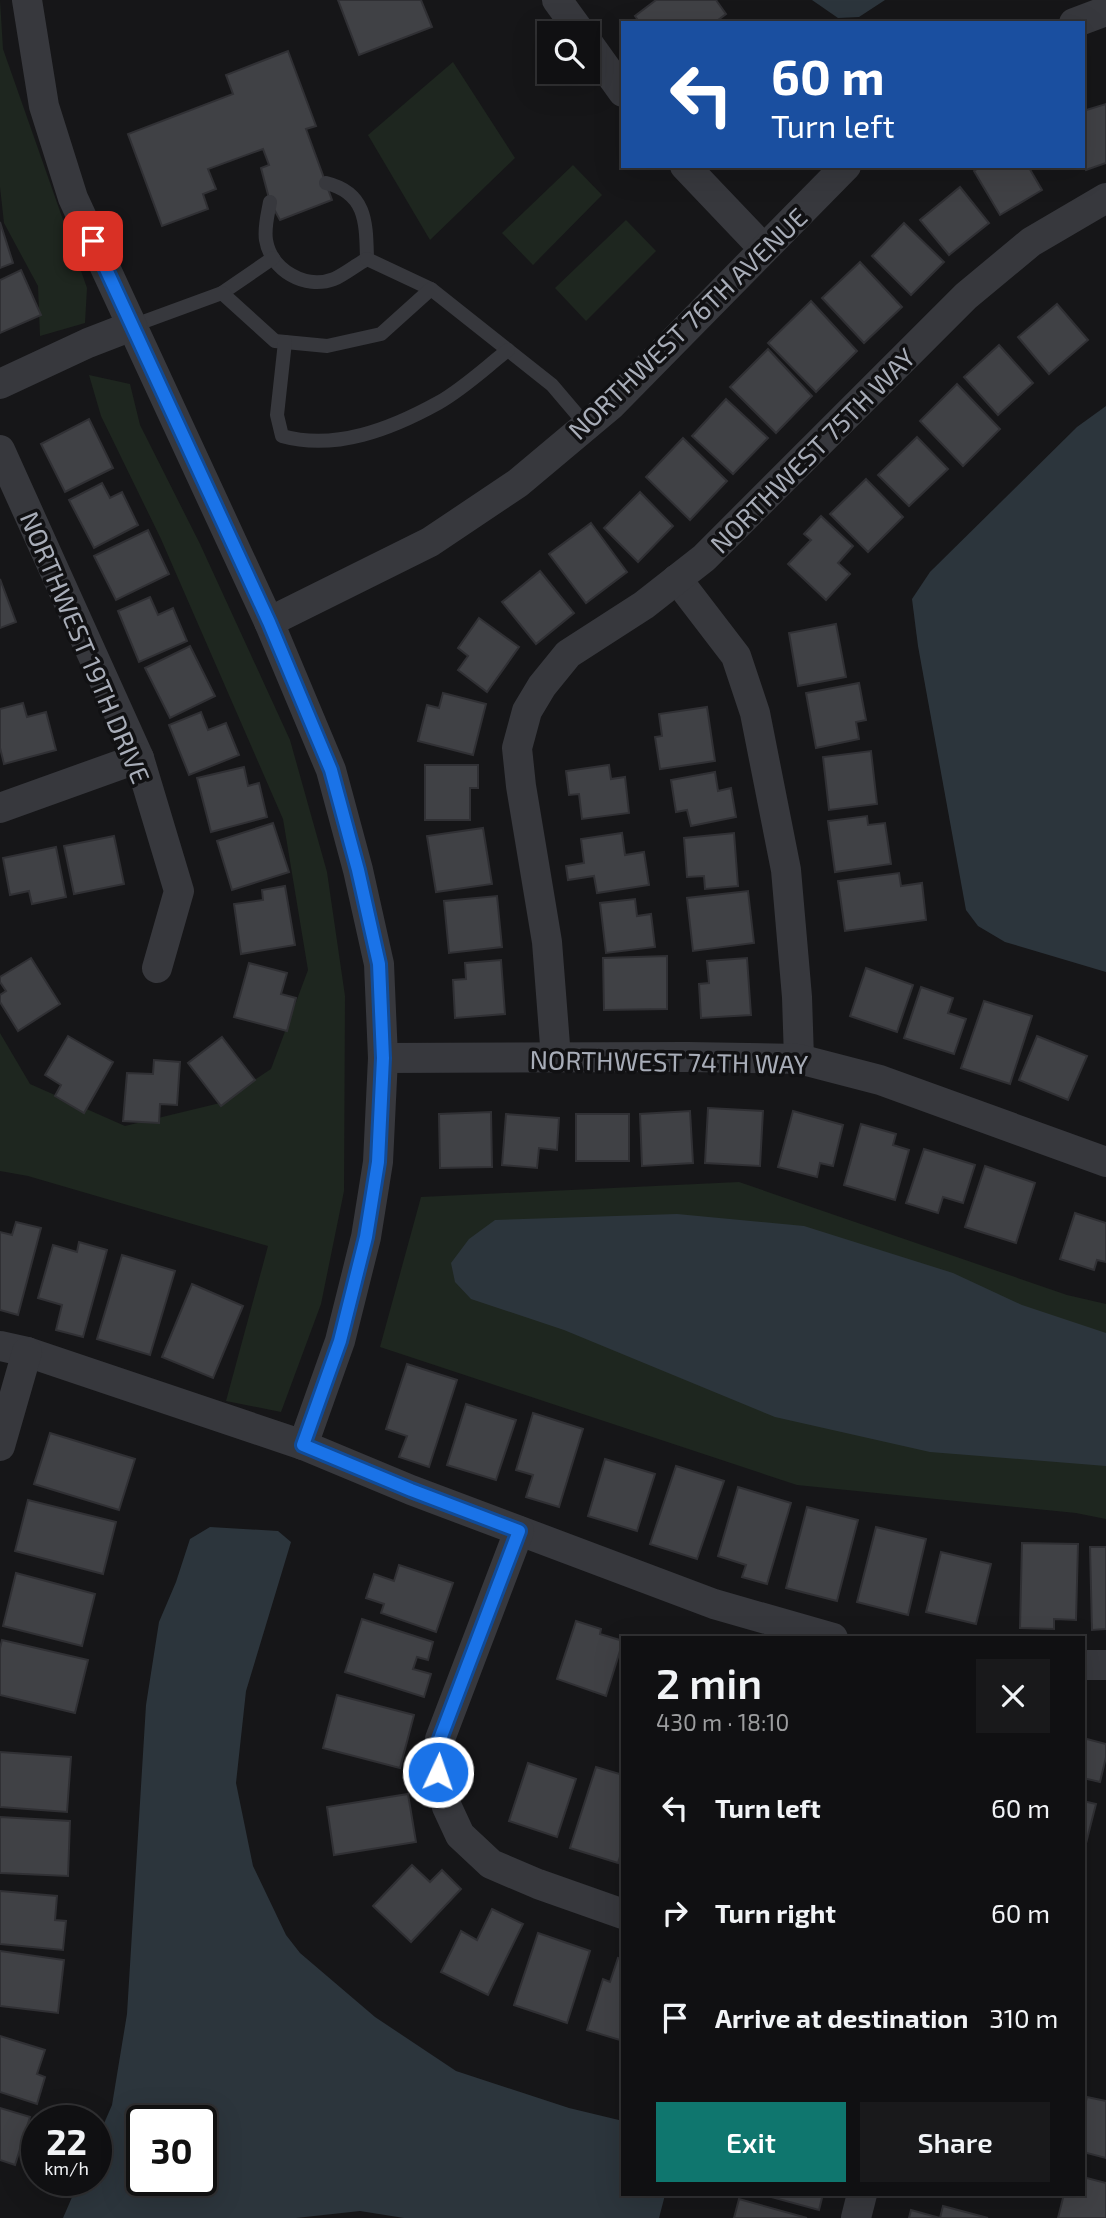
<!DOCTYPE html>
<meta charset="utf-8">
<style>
body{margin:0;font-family:"Exo 2",sans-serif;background:#19191b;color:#f1f3f6;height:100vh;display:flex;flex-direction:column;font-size:26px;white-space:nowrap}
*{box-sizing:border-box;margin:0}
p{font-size:23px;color:#9c9d9f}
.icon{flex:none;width:38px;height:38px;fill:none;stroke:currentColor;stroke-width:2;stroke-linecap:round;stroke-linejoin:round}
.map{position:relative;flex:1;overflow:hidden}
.panel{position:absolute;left:621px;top:1636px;width:464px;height:560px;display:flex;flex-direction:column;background:#101012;border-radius:0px;box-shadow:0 7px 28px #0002,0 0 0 2px #303032}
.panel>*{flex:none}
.banner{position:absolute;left:621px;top:21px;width:464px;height:147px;border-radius:0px;box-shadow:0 7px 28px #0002,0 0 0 2px #303032;background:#1a4fa0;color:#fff;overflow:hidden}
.tools{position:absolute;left:537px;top:21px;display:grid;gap:14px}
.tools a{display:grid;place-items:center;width:63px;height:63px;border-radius:0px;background:#101012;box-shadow:0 7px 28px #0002,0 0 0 2px #303032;font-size:35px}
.speed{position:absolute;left:21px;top:2105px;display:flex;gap:14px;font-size:35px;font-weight:700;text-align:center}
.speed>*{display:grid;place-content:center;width:91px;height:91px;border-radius:50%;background:#101012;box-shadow:0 7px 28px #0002,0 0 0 2px #303032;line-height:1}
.speed small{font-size:18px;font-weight:400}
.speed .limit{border:4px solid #111;border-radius:10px;background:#fff;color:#111}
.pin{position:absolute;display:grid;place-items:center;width:60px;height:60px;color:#fff;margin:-30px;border-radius:14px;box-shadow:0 4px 10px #0006}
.me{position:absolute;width:77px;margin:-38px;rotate:3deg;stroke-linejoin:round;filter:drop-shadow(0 0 5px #0008)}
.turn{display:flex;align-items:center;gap:24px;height:147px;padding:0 35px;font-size:32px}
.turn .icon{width:91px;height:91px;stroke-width:2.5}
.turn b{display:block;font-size:49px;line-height:60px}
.round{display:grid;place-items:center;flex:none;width:74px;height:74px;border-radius:0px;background:#19191b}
.overview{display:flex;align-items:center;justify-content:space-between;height:119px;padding:0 35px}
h1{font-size:42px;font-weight:600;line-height:52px}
.cta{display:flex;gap:14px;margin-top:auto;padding:14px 35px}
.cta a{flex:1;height:80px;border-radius:0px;background:#0f766e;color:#fff;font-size:28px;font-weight:600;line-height:80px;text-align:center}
.cta a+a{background:#19191b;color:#f1f3f6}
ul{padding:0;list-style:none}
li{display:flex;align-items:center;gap:21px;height:105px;padding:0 35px}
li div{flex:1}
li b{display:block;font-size:26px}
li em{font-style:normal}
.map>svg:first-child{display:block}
</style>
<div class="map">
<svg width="1106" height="2218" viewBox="0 0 1106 2218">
<rect width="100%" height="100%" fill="#161618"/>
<g fill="#1e261f">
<path d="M 0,0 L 3,49 L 87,288 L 85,323 L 40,336 L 38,286 L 4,223 L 0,187 Z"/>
<path d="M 453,62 L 515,158 L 430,240 L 368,135 Z"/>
<path d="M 573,165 L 602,195 L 533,265 L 502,233 Z"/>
<path d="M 626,220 L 656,251 L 586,321 L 555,288 Z"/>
<path d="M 89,375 L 130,384 L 140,425 L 200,544 L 290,740 L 327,872 L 345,996 L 344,1191 L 321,1304 L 281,1412 L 226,1401 L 268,1246 L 28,1176 L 0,1171 L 0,1033 L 30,1084 L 125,1126 L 220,1103 L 271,1069 L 308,970 L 283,819 L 161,539 L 101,416 Z"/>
<path d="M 739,1182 L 1067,1295 L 1106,1304 L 1106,1519 L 1076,1513 L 797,1485 L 380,1347 L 421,1197 Z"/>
</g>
<g fill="#2c353c" fill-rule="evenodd">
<path d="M 812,0 L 885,0 L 859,17 L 838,18 Z"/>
<path d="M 1106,406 L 1106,972 L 1005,942 L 978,926 L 966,910 L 918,646 L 912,599 L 930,572 L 1077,427 Z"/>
<path d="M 677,1214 L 804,1226 L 953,1273 L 1022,1305 L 1106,1333 L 1106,1466 L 930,1452 L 775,1417 L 564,1330 L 471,1299 L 455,1282 L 451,1263 L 469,1239 L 495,1220 Z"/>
<path d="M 210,1527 L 278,1531 L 291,1542 L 246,1691 L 236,1783 L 253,1866 L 286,1935 L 300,1953 L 375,2017 L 456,2071 L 569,2108 L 623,2121 L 623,2194 L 665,2195 L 659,2218 L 404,2218 L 360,2211 L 296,2218 L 63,2218 L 79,2181 L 96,2180 L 96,2142 L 112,2105 L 127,2014 L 146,1705 L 159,1622 L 176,1582 L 190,1539 ZM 142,2121 L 201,2121 L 201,2180 L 142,2180 Z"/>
</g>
<g fill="#404145" stroke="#303034" stroke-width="2">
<path d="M 338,0 L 421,0 L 432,27 L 359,55 Z"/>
<path d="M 656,0 L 716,0 L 726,14 L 714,23 L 640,23 L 635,16 Z"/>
<path d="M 288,51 L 316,126 L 306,129 L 332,200 L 280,220 L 270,202 L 261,168 L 269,165 L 263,149 L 208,169 L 216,189 L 203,194 L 208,209 L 162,226 L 128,134 L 233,94 L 226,75 Z"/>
<path d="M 1106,104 L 1106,163 L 1086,170 L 1083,163 L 1083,111 Z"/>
<path d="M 981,166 L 1028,166 L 1042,190 L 1000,215 L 974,171 Z"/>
<path d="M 960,187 L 989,223 L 949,255 L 920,220 Z"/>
<path d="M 0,222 L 13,263 L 0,268 Z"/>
<path d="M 904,223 L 944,262 L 911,295 L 872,256 Z"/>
<path d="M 860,262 L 902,307 L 864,343 L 822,298 Z"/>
<path d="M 21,270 L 41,315 L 0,333 L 0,280 Z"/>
<path d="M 811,301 L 857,351 L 816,392 L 768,343 Z"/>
<path d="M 1057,304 L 1088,340 L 1049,374 L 1018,337 Z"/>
<path d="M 999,345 L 1033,383 L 998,415 L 964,377 Z"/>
<path d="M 768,349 L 812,396 L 776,433 L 730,387 Z"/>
<path d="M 957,384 L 1000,429 L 963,466 L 920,421 Z"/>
<path d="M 726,399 L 768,438 L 733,474 L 692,436 Z"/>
<path d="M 89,419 L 113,468 L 65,492 L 41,444 Z"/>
<path d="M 917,437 L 948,469 L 909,506 L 878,475 Z"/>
<path d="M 683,438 L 727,481 L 690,520 L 646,477 Z"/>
<path d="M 866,479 L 903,517 L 868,552 L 830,514 Z"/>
<path d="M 102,483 L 110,498 L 122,492 L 138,525 L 94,548 L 69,500 Z"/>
<path d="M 640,492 L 673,526 L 638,562 L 604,528 Z"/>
<path d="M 821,516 L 853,546 L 838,563 L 850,574 L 826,600 L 788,564 L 811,540 L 804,534 Z"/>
<path d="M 591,523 L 627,572 L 586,603 L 549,554 Z"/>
<path d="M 148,530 L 169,574 L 116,600 L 94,556 Z"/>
<path d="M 540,571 L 574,613 L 536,644 L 502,602 Z"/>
<path d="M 0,579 L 16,622 L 0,628 Z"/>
<path d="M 150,597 L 158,615 L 173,608 L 187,641 L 139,662 L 118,611 Z"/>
<path d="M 479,618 L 519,647 L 487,692 L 458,670 L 468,656 L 458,648 Z"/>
<path d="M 836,624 L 846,677 L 798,686 L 789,633 Z"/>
<path d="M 190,646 L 215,696 L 170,718 L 145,668 Z"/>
<path d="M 859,683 L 866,720 L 856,722 L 859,739 L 816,748 L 806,693 Z"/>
<path d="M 443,693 L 486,704 L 473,755 L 418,741 L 427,705 L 439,708 Z"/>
<path d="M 23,703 L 27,717 L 46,712 L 56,750 L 4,764 L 0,748 L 0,709 Z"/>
<path d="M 707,707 L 715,761 L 660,769 L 655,737 L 662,736 L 659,714 Z"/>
<path d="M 201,712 L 208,730 L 226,723 L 239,755 L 189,775 L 169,725 Z"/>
<path d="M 871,751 L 877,804 L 829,810 L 823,757 Z"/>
<path d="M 425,765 L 478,765 L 478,788 L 470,788 L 470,820 L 425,820 Z"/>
<path d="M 609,765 L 611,779 L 625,777 L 629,813 L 582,819 L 579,794 L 569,795 L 566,771 Z"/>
<path d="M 244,767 L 248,786 L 259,783 L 267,817 L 211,832 L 197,778 Z"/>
<path d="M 715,772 L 718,791 L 731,788 L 736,817 L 691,826 L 687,810 L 676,812 L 671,780 Z"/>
<path d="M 867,816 L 868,825 L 885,823 L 891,864 L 835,872 L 828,821 Z"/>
<path d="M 273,823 L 289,872 L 232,890 L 217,841 Z"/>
<path d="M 483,828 L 492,884 L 436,892 L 427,836 Z"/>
<path d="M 622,833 L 625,855 L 644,852 L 649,885 L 597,893 L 594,876 L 568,880 L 566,866 L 584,863 L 581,839 Z"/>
<path d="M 734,833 L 738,886 L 705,889 L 704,876 L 687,877 L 684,838 Z"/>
<path d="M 114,836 L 124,884 L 74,894 L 64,846 Z"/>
<path d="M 56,847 L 66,897 L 32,904 L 29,891 L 10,895 L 3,858 Z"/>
<path d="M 899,873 L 901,886 L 922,883 L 926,920 L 845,931 L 838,881 Z"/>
<path d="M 285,886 L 295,945 L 241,954 L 234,904 L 263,900 L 262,890 Z"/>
<path d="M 748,891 L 754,943 L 693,951 L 687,898 Z"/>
<path d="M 497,896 L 502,947 L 449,953 L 444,901 Z"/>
<path d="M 635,899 L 637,916 L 651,914 L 655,947 L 606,953 L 600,903 Z"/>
<path d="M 667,956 L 667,1009 L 604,1010 L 603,958 Z"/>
<path d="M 31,958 L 60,1004 L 18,1031 L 0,1002 L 0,995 L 6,991 L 0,982 L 0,977 Z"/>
<path d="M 747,958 L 751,1015 L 701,1018 L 699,984 L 709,983 L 707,961 Z"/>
<path d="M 501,960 L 505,1014 L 455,1018 L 453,980 L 466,979 L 465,963 Z"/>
<path d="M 249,963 L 287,973 L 281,994 L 296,998 L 287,1031 L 234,1017 Z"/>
<path d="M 866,968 L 913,985 L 897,1032 L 850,1016 Z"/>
<path d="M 921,987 L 953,998 L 948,1013 L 966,1019 L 954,1054 L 904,1038 Z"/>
<path d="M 984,1001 L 1032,1016 L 1010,1084 L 961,1068 Z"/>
<path d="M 68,1036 L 113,1062 L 84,1113 L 55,1096 L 61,1085 L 45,1075 Z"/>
<path d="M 1037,1036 L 1087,1056 L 1068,1100 L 1019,1080 Z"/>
<path d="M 222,1037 L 255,1080 L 221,1106 L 188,1063 Z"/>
<path d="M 154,1060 L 180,1062 L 177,1105 L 160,1104 L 159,1123 L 123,1121 L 127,1073 L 153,1074 Z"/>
<path d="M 708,1108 L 763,1111 L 760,1166 L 705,1163 Z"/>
<path d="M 690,1111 L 693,1163 L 642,1166 L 640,1114 Z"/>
<path d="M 793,1111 L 843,1125 L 833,1166 L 820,1163 L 817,1177 L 778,1167 Z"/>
<path d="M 491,1112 L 492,1167 L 440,1168 L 439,1114 Z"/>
<path d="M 506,1114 L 559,1118 L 557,1150 L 539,1148 L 537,1168 L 502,1165 Z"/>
<rect x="576" y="1114" width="53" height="47"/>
<path d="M 861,1124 L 896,1134 L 893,1145 L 909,1150 L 895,1200 L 844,1185 Z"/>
<path d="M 924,1149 L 975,1165 L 963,1203 L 943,1197 L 938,1213 L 906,1203 Z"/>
<path d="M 985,1166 L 1035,1183 L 1016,1243 L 965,1227 Z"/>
<path d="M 1075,1213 L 1106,1223 L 1106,1262 L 1097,1260 L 1094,1270 L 1060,1259 Z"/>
<path d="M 16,1222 L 41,1228 L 18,1315 L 0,1310 L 0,1232 L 12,1235 Z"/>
<path d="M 79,1242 L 107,1250 L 83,1337 L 56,1330 L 62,1305 L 38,1298 L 53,1245 L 77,1252 Z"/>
<path d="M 122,1255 L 175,1271 L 150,1355 L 97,1339 Z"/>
<path d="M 192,1284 L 243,1306 L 213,1378 L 162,1357 Z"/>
<path d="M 407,1364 L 457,1380 L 429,1467 L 399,1457 L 407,1436 L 386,1429 Z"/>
<path d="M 466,1404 L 516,1420 L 496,1480 L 447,1465 Z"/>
<path d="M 533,1413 L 583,1429 L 559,1507 L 526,1497 L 533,1475 L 516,1470 Z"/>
<path d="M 50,1433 L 135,1459 L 119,1510 L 34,1484 Z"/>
<path d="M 605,1459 L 655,1474 L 637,1531 L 588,1516 Z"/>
<path d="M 676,1466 L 724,1481 L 697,1559 L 650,1544 Z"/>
<path d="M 738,1487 L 791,1503 L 767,1584 L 742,1577 L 746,1565 L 718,1556 Z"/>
<path d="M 28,1500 L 116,1522 L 103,1574 L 15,1551 Z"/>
<path d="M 807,1507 L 858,1520 L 837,1601 L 786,1588 Z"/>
<path d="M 876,1527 L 926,1539 L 908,1615 L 857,1602 Z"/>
<path d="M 1022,1543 L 1078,1544 L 1076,1620 L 1054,1619 L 1054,1629 L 1020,1628 Z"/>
<path d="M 1090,1547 L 1106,1547 L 1106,1629 L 1092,1630 Z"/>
<path d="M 941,1552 L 991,1564 L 976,1624 L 926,1612 Z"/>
<path d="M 399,1565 L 453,1583 L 436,1632 L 381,1613 L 384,1604 L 366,1598 L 374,1574 L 394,1581 Z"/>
<path d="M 16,1573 L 95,1594 L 82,1646 L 3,1626 Z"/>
<path d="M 362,1619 L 433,1642 L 428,1660 L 417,1657 L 413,1669 L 431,1674 L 424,1697 L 345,1672 Z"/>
<path d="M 576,1621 L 601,1629 L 600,1634 L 623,1641 L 606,1696 L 557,1679 Z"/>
<path d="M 2,1640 L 88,1660 L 75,1713 L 0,1695 L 0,1648 Z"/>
<path d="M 337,1695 L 414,1715 L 400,1768 L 323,1748 Z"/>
<path d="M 1083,1738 L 1106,1744 L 1106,1757 L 1100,1782 L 1083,1778 Z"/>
<path d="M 0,1752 L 71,1757 L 67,1812 L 0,1807 Z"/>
<path d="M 528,1763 L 576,1779 L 557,1837 L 509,1821 Z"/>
<path d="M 596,1767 L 623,1775 L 623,1847 L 618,1863 L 570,1848 Z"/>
<path d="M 408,1794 L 416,1842 L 334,1855 L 327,1807 Z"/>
<path d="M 1083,1801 L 1096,1804 L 1083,1855 Z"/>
<path d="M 0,1817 L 70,1821 L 68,1876 L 0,1873 Z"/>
<path d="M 412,1865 L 430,1882 L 442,1870 L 461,1889 L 411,1942 L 373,1906 Z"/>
<path d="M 0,1891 L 57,1896 L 55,1920 L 66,1921 L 63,1950 L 0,1944 Z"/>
<path d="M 492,1909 L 523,1924 L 488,1995 L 441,1972 L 461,1931 L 477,1940 Z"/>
<path d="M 538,1933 L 590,1951 L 567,2023 L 514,2005 Z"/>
<path d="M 0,1951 L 64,1960 L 58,2013 L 0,2006 Z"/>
<path d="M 618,1958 L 623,1959 L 623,2041 L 587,2030 L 603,1979 L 610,1982 Z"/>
<path d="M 0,2036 L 45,2050 L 37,2074 L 45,2077 L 37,2104 L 0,2092 Z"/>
<path d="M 1087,2097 L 1106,2101 L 1106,2158 L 1083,2152 L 1083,2113 Z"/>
<path d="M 0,2108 L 30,2117 L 15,2165 L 0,2160 Z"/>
<path d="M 1083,2177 L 1106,2183 L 1106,2218 L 1058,2218 L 1064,2194 L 1083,2194 Z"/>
<path d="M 760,2194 L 823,2194 L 819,2210 Z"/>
<path d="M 739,2199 L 807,2218 L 734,2218 Z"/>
<path d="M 943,2206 L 988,2218 L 909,2218 L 911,2210 L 940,2218 Z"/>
</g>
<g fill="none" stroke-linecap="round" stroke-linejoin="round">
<g stroke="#37383d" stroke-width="14">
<path d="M 326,183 C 367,193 366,223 367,259"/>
<path d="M 270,202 C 268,214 264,227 266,240 C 271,270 305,290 334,279 C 345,274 356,265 367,259"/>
<path d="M 367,259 L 431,289"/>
<path d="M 222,293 L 273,258"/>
<path d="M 132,326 L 222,293 L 275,341 L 327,346 L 381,334 L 431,289 L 552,385 L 586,425"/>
<path d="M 285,342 L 277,415 L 282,436 C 335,451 391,429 438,403 C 463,389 485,368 508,350"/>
</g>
<g stroke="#37383d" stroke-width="30">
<path d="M 27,0 L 44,106 L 73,198 L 269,622 L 331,770 L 358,870 L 379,964 L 383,1058 L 378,1162 L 366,1237 L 340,1341 L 303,1445"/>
<path d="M 557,0 L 581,33"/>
<path d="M 1074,23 L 1106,11"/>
<path d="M 588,43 L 623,92"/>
<path d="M 685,166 L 764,249"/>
<path d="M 0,384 L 88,343 L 132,326"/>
<path d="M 0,450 L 139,758 L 179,891 L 157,968"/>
<path d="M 677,579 L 736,656 L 755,713 L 786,870 L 797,997 L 799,1059"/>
<path d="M 269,622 L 430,542 L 518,483 L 611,405 L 846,166"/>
<path d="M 0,808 L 139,758"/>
<path d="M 383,1058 L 688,1057 L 799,1059 L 880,1080 L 1106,1162"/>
<path d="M 556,1058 L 547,942 L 521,786 L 517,748 L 527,711 L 542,686 L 568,654 L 644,605 L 704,558 L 966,296 L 1031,242 L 1106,198"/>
<path d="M 0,1346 L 27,1352 L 303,1445 L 411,1490 L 714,1604 L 833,1638"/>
<path d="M 0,1446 L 27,1352"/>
<path d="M 519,1531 L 440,1739 L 438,1772 L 447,1807 L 460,1835 L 491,1864 L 538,1884 L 623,1914"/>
<path d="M 1083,1665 L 1106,1665"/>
<path d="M 856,2218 L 862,2194"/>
</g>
</g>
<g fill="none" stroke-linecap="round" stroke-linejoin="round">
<defs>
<path id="route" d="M 93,241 L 269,622 L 331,770 L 358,870 L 379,964 L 383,1058 L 378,1162 L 366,1237 L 340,1341 L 303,1445 L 411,1490 L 519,1531 L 440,1739 L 438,1772"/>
</defs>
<use href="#route" stroke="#114b97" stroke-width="18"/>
<use href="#route" stroke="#1a73e8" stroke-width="12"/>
</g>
<g text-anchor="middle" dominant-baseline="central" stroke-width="7" stroke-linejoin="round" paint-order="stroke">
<g font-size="26" fill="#a8adb8" stroke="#111113">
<text transform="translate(687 323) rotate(-44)">NORTHWEST 76TH AVENUE</text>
<text transform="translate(812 450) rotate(-45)">NORTHWEST 75TH WAY</text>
<text transform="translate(86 647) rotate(67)">NORTHWEST 19TH DRIVE</text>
<text transform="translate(669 1061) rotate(1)">NORTHWEST 74TH WAY</text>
</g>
</g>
</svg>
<div class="tools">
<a><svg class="icon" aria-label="search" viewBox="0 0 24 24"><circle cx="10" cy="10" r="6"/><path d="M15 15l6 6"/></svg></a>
</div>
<div class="speed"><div>22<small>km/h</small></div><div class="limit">30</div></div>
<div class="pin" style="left:93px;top:241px;background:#d93025"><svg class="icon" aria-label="arrive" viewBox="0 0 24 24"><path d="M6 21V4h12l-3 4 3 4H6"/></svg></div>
<svg class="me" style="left:438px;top:1772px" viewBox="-20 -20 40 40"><circle r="17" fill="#1a73e8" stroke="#fff" stroke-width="3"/><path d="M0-11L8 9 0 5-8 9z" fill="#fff"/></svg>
<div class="banner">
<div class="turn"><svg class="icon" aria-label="left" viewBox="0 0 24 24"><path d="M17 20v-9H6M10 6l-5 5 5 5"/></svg><div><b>60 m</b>Turn left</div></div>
</div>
<section class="panel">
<div class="overview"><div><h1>2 min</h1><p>430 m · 18:10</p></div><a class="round"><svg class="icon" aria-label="close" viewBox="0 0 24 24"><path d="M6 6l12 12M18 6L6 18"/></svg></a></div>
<ul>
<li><svg class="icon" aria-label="left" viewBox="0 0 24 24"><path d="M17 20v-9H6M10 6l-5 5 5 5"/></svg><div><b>Turn left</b></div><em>60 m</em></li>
<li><svg class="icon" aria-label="right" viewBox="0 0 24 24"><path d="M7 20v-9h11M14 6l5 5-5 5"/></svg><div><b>Turn right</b></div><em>60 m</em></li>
<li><svg class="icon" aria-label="arrive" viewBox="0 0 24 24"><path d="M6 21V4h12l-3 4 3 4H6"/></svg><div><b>Arrive at destination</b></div><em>310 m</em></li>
</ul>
<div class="cta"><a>Exit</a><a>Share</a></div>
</section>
</div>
